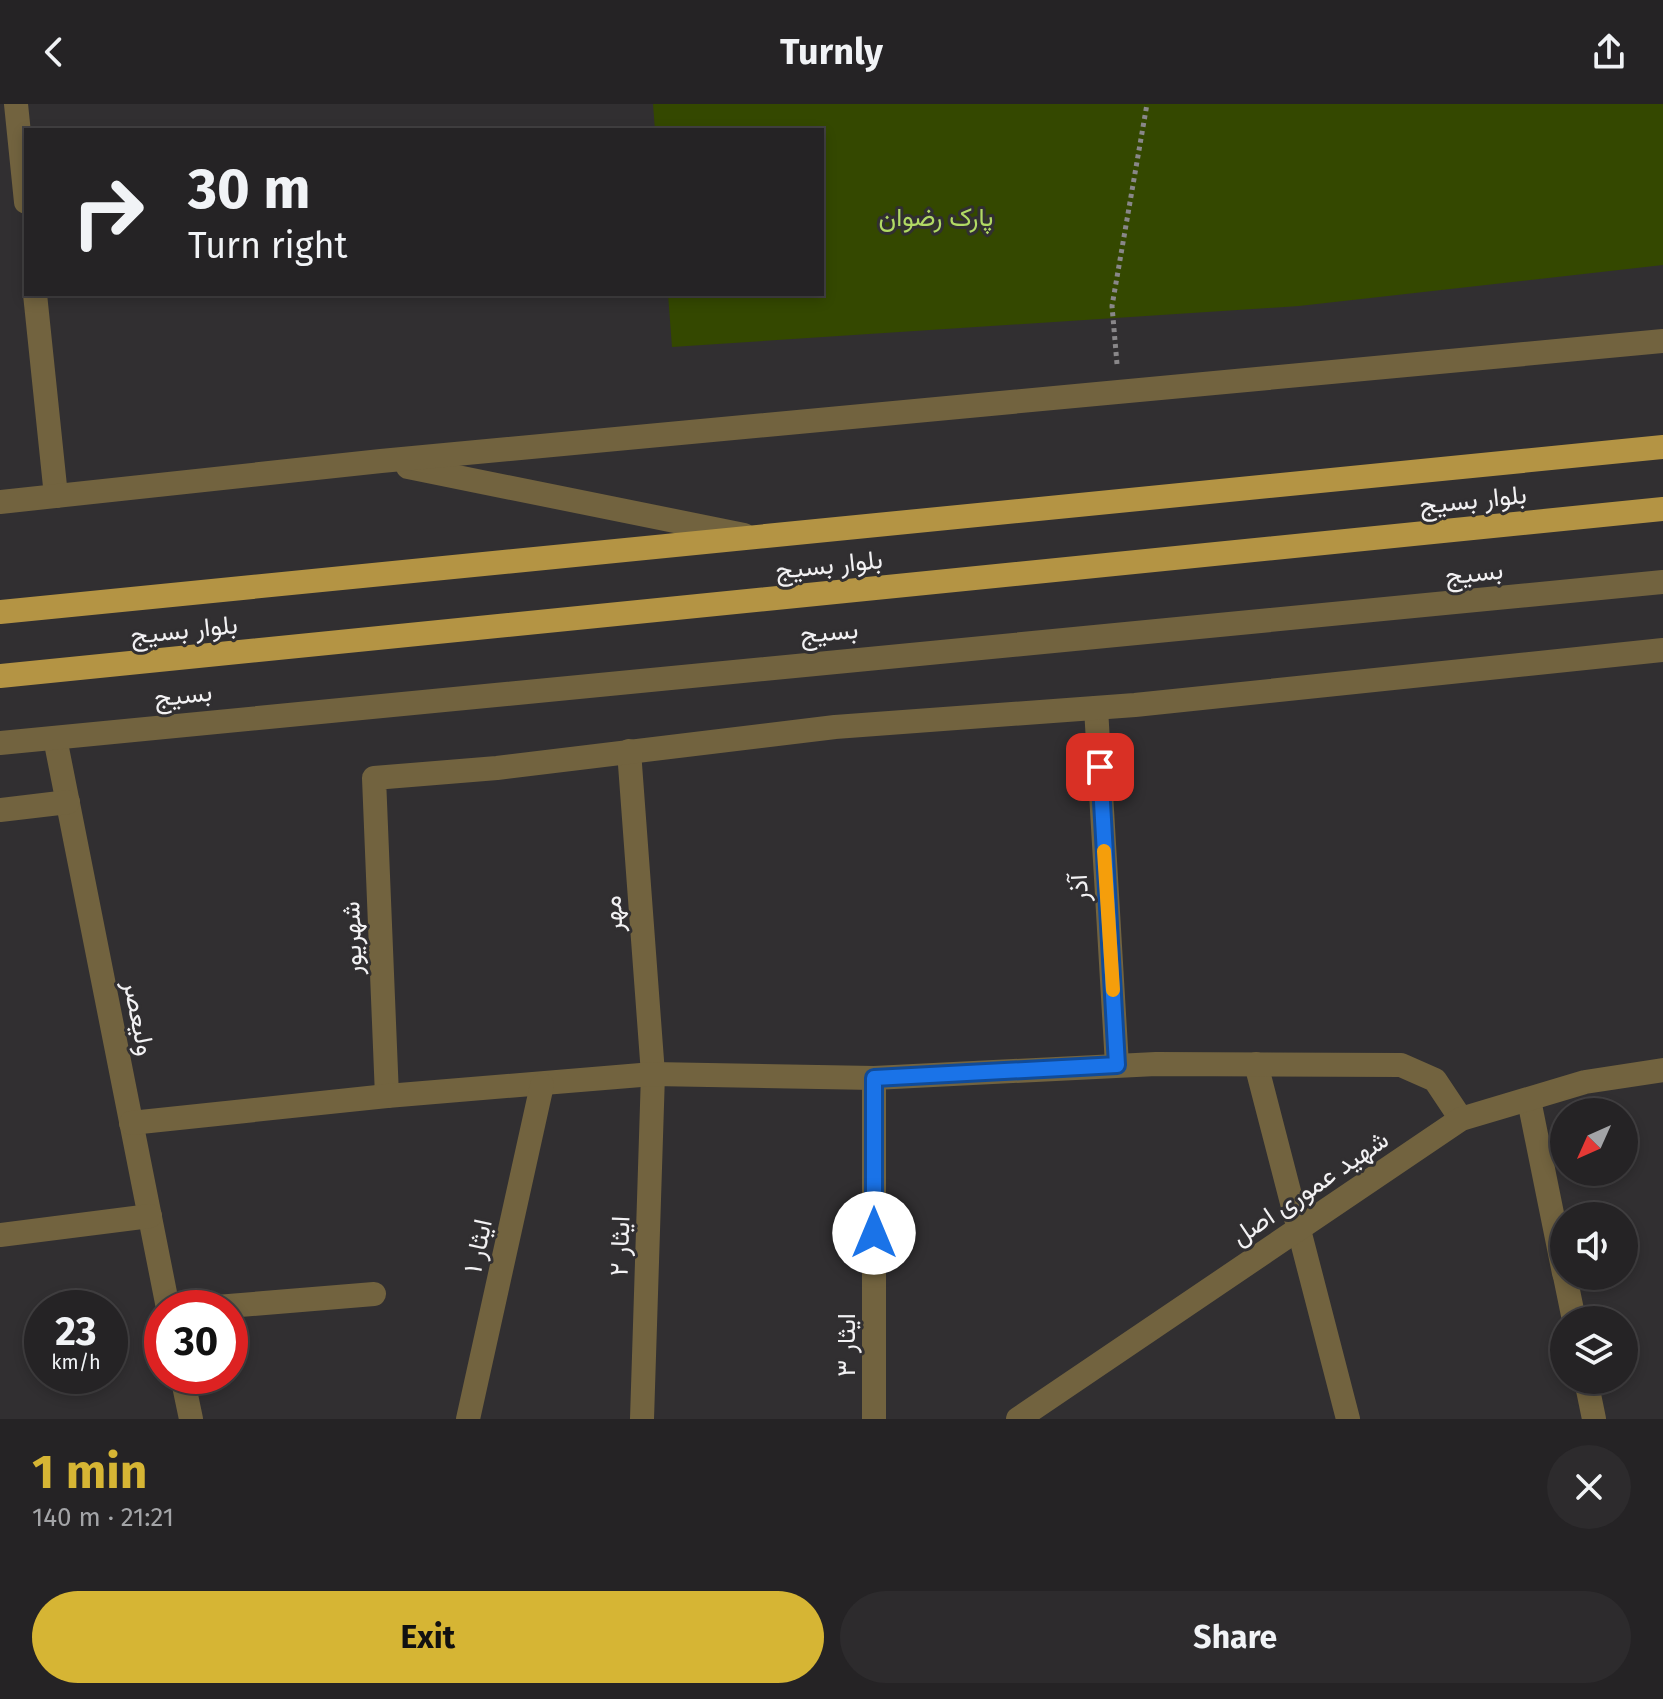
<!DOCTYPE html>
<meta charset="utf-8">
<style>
body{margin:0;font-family:"Fira Sans",Vazirmatn,sans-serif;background:#2d2b2d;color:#f1f3f6;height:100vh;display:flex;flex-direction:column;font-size:30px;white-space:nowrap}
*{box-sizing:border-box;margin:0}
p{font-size:26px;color:#a3a4a7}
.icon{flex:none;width:44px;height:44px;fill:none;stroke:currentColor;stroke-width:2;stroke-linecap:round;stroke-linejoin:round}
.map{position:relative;height:1315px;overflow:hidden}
.panel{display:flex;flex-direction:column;background:#252325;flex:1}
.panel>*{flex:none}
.top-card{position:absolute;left:24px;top:24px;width:800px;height:168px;border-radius:0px;box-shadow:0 4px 12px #0003,0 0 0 2px #424042;background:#252325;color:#f1f3f6;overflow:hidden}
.needle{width:52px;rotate:225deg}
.buttons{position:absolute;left:1550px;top:994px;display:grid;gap:16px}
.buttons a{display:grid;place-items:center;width:88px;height:88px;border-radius:50%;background:#252325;box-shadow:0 4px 12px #0003,0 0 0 2px #424042;font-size:40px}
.speed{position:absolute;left:24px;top:1186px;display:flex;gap:16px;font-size:40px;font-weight:700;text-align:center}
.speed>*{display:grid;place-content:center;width:104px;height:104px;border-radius:50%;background:#252325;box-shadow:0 4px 12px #0003,0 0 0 2px #424042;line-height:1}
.speed small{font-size:20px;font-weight:400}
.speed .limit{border:12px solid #d22;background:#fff;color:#111}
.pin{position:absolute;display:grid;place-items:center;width:68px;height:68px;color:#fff;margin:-34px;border-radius:16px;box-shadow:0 4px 12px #0006}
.me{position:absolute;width:88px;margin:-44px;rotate:0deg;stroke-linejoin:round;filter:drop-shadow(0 0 6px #0008)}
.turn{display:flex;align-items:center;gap:28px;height:168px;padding:0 32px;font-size:36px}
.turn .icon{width:104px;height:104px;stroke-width:2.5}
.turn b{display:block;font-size:56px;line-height:68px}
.round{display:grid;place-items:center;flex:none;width:84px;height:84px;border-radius:42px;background:#2d2b2d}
.head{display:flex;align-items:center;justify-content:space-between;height:136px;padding:0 32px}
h1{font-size:48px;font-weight:700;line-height:60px;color:#d6b534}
.button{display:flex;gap:16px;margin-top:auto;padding:16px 32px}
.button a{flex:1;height:92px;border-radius:48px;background:#d6b534;color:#111;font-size:32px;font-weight:700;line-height:92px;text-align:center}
.button a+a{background:#2d2b2d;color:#f1f3f6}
header{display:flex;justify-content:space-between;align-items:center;height:104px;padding:0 32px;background:#252325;font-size:36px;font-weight:700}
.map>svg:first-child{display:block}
</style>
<header><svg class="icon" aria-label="back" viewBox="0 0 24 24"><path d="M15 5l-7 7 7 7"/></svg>Turnly<svg class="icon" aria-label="share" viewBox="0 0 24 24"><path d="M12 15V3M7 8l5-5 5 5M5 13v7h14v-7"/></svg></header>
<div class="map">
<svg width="1663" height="1315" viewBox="0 0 1663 1315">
<rect width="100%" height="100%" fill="#312f31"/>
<path fill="#344800" d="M 653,0 L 1663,0 L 1663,161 L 1299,202 L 672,243 L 668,190 L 822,190 L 822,26 L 655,26 Z"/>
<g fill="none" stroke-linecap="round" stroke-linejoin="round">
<path stroke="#898789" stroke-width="5" stroke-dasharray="4 4" stroke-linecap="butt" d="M 1117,260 L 1112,202 L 1147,0"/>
<g stroke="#72633f" stroke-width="24">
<path d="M 16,0 L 26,98"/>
<path d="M 35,190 L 56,392"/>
<path d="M 408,363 L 744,431"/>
<path d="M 0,398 L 381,357 L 1663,237"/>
<path d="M 1096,604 L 1117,961"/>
<path d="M 55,634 L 168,1204"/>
<path d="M 0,639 L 1663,478"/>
<path d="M 629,647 L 653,970 L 642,1315"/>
<path d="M 0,706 L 68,698"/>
<path d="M 1256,960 L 1348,1315"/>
<path d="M 874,974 L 874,1315"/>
<path d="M 387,992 L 374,674 L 497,664 L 835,623 L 1135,601 L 1663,546"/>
<path d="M 1529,996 L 1564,1169"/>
<path d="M 131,1019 L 387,992 L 653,970 L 874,974 L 1156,960 L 1401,961 L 1435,976 L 1461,1015"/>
<path d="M 0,1131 L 150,1112"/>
<path d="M 1565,1172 L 1574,1216"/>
<path d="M 204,1204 L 374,1190"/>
<path d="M 182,1272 L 191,1315"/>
<path d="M 1586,1276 L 1594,1315"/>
<path d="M 468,1315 L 542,981"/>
<path d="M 1018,1315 L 1461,1015 L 1585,978 L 1663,966"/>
</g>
<g stroke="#b49444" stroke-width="24">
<path d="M 0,508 L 1663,343"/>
<path d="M 0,572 L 1663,405"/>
</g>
</g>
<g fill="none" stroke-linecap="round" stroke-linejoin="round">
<defs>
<path id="route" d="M 874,1129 L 874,974 L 1117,961 L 1100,663"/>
</defs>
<use href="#route" stroke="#114b97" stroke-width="20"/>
<use href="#route" stroke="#1a73e8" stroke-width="14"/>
<path stroke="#f59e0b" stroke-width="14" d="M 1104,747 L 1113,886"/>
</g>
<g text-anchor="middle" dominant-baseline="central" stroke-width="6" stroke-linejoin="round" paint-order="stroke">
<g font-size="26" fill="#b1da64" stroke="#312f31">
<text x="936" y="113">پارک رضوان</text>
</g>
<g font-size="26" fill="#f2f1f3" stroke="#312f31">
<text transform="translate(1473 396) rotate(-6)">بلوار بسیج</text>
<text transform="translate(829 461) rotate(-6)">بلوار بسیج</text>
<text transform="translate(1474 469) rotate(-6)">بسیج</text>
<text transform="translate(184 526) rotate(-6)">بلوار بسیج</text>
<text transform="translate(829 528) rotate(-5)">بسیج</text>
<text transform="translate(183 591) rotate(-6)">بسیج</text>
<text transform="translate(1079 784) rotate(-93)">آذر</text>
<text transform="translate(613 810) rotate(-94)">مهر</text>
<text transform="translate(352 834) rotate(-92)">شهریور</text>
<text transform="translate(139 914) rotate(79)">ولیعصر</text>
<text transform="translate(1310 1084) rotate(-34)">شهید عموری اصل</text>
<text transform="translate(478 1142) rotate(-78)">ایثار ۱</text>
<text transform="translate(620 1142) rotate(-88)">ایثار ۲</text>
<text transform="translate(846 1241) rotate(-90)">ایثار ۳</text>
</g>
</g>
</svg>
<div class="buttons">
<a><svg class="needle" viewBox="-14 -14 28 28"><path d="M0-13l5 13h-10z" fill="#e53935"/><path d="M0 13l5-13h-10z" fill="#a3a4a7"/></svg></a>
<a><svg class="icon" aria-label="sound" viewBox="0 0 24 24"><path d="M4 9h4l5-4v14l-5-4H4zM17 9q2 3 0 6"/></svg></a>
<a><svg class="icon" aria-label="layers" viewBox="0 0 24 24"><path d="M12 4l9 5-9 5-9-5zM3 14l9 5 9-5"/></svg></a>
</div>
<div class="speed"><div>23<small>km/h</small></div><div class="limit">30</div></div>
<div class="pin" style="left:1100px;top:663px;background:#d93025"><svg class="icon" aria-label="arrive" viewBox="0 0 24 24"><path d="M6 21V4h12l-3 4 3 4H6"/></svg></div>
<svg class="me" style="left:874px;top:1129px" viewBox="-20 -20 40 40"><circle r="19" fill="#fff"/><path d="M0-13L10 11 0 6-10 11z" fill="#1a73e8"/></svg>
<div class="top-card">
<div class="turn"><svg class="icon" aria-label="right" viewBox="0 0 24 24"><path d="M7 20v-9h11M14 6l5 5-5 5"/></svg><div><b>30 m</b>Turn right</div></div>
</div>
</div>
<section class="panel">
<div class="head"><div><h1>1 min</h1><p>140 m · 21:21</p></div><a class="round"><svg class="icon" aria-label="close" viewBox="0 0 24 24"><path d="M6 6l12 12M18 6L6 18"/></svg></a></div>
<div class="button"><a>Exit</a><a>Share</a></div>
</section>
